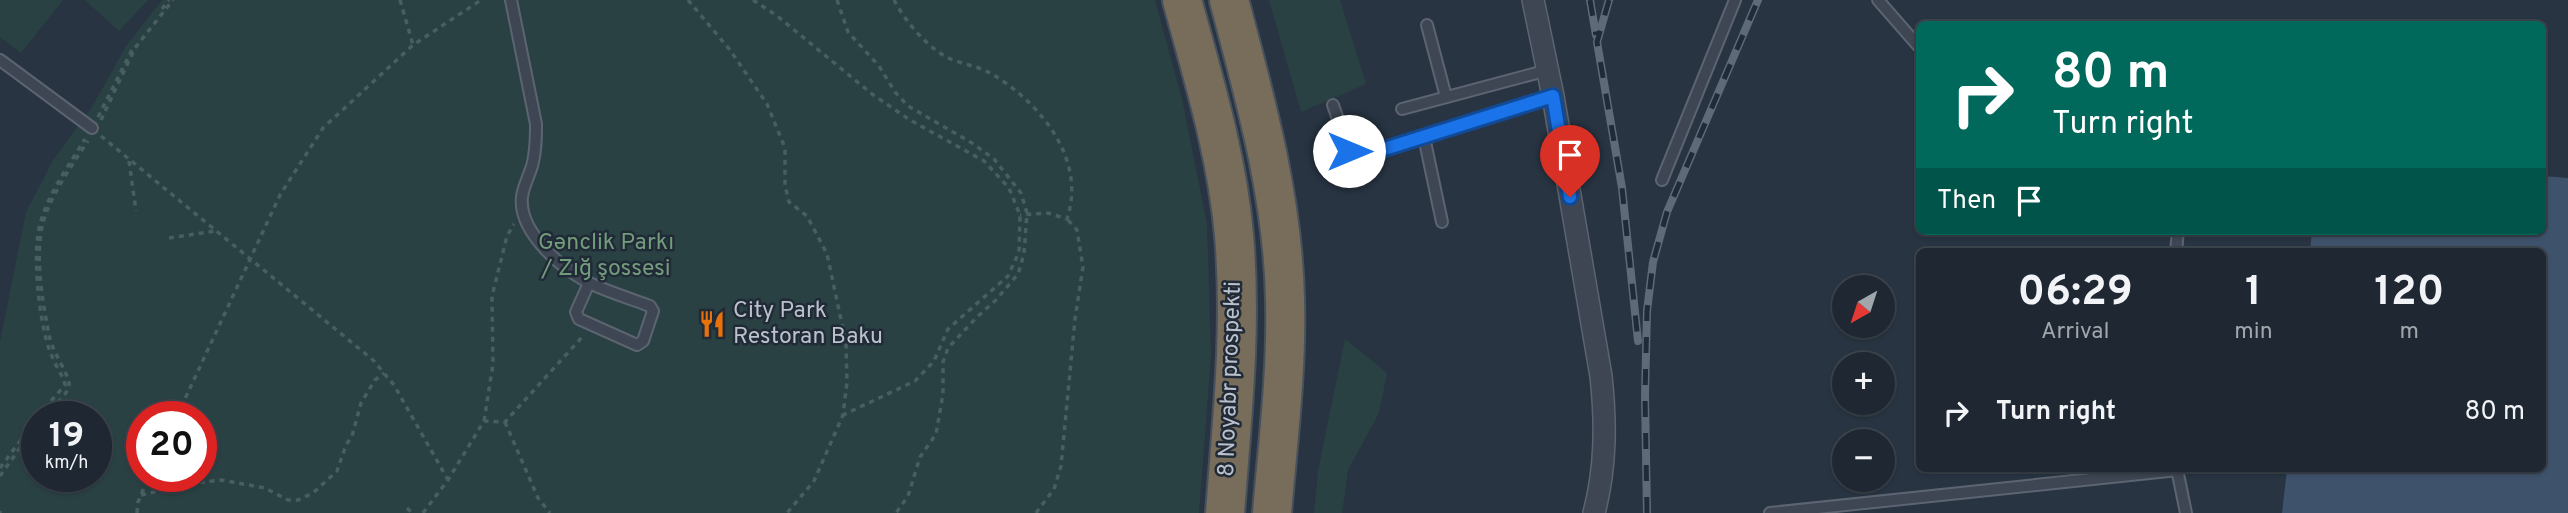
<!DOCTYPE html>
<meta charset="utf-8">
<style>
body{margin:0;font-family:Overpass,sans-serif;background:#262f3a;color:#f1f3f6;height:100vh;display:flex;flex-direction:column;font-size:26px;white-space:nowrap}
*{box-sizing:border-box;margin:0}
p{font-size:23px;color:#a1a5ac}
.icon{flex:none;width:38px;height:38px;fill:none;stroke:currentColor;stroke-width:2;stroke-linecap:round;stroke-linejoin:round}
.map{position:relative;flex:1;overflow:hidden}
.drawer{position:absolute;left:1916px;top:248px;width:630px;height:224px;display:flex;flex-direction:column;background:#1e2732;border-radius:10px;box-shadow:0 2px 5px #0004,0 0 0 2px #3c444d}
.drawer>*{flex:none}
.top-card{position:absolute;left:1916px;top:21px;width:630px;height:214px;border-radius:10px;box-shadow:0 2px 5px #0004,0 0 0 2px #3c444d;background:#00695c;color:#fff;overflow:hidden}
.needle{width:46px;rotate:219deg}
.fabs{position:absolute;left:1832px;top:275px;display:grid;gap:14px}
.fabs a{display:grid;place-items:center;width:63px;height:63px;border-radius:50%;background:#1e2732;box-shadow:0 2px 5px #0004,0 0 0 2px #3c444d;font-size:35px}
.speed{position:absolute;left:21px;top:401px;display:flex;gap:14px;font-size:35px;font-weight:700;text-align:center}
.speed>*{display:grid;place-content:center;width:91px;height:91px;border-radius:50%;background:#1e2732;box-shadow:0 2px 5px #0004,0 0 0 2px #3c444d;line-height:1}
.speed small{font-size:18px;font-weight:400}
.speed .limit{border:10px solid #d22;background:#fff;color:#111}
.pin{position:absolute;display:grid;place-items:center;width:60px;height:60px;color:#fff;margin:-72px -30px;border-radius:50% 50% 50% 0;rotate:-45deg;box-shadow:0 0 7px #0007}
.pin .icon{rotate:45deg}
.me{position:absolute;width:77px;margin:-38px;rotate:90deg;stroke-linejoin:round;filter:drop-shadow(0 0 5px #0008)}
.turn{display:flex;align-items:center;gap:24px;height:147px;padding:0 21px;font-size:32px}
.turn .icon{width:91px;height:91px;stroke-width:2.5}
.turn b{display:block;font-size:49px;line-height:60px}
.then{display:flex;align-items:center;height:66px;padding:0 21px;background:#0003;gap:14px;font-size:26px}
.eta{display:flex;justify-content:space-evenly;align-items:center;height:119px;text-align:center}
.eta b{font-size:42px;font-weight:700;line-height:49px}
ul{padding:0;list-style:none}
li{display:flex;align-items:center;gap:21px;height:91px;padding:0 21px}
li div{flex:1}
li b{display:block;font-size:26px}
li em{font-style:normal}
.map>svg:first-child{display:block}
</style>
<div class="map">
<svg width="2568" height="513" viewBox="0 0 2568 513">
<rect width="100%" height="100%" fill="#283442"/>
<g fill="#2a4143" fill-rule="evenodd">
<path d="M 0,0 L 63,0 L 21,53 L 0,37 Z"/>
<path d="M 85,0 L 148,0 L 119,31 Z"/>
<path d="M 162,0 L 1155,0 L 1182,99 L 1207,224 L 1211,355 L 1199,513 L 0,513 L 0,342 L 26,212 L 53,160 L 92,107 L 126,46 ZM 37,416 L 96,416 L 96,476 L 37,476 ZM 142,416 L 201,416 L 201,476 L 142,476 Z"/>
<path d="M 1269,0 L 1340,0 L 1366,84 L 1301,112 Z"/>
<path d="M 1345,339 L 1387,373 L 1379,413 L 1348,470 L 1342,513 L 1314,513 L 1318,471 Z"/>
</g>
<path fill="#3f526b" d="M 2543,176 L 2568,178 L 2568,513 L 2282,513 L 2287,469 L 2543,469 L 2543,252 L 2310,252 L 2312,231 L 2543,231 Z"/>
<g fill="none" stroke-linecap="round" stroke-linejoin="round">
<defs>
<g id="lane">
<path d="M 511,0 L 536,124 C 536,138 536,152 532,166 C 529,176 523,187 522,197 C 518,232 564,272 594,285 C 612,293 631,299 650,306 L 653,311 L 643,341 L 637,345 L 579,319 L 576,312 L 589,283"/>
<path d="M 1878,0 L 1920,48"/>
<path d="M 1427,25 L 1446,97"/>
<path d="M 0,60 L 92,128"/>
<path d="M 1333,105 L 1349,151 L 1353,156 L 1359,157 L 1553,96"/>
<path d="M 1402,109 L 1548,70"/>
<path d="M 1424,137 L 1442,222"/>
<path d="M 1662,180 L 1735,0"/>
<path d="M 2176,252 L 2178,231"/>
<path d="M 2177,469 L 2186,513"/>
<path d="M 1770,513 L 2178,470"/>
</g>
<path id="street" d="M 1533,0 L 1553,96 L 1601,376 C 1606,423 1606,467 1594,513"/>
<g id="highway">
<path d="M 1182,0 C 1203,77 1227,155 1234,235 C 1242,328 1232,420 1225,513"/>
<path d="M 1229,0 C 1255,98 1283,197 1285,299 C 1287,370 1278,442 1272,513"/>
</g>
</defs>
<use href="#lane" stroke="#5b6470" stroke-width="14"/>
<use href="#street" stroke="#5b6470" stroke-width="24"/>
<use href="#highway" stroke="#47515d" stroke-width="42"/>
<g stroke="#495e60" stroke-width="3.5" stroke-dasharray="5 5" stroke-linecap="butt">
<path d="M 400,0 L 413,45"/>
<path d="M 688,0 L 730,50 L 767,104 L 785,148 L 785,185 L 789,202 L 807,216 L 827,254 L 846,343 L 847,382 L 843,415 L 814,481 L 787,513"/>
<path d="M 753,0 L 776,15 L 872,94 L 910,120 L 984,161 L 1009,188 L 1020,215 L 1019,252 L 1008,276 L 948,329 L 934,361 L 915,381 L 843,415"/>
<path d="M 837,0 L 848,32 L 879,66 L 895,92 L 908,106 L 972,143 L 994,159 L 1021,193 L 1027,213 L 1024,254 L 1018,274 L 996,300 L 977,317 L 948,348 L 943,362 L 943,394 L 936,434 L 920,457 L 908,496 L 896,513"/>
<path d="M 894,0 C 904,19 922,41 940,53 C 955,64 974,64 990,73 C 1040,102 1087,159 1067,219 L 1048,213 L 1020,215"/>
<path d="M 162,9 L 169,0"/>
<path d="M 98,117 L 134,46"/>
<path d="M 101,120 L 135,48 L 173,0"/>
<path d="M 101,136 L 373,360 L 394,385 L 448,480"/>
<path d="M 129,161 L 136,211"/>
<path d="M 169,238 L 215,231"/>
<path d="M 38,416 L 65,385 L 64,380 C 58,369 52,358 48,346 C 39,317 32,253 40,224 C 48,194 69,165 85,139"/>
<path d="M 43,416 C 50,407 69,396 69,384 C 69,375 53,352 50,339 C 43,305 35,262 42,227 C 48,199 72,165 88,141"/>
<path d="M 177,416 L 280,195 L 323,128 L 413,45 L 481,0"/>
<path d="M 484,421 L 493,364 L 492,296 L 507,236 L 514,224"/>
<path d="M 505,422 L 538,498 L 550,513"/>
<path d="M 0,468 L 37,418"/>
<path d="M 0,476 L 37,424"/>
<path d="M 141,495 L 188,484 L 221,480 L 265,488 L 288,500 L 298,500 L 313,493 L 337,471 L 346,445 L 352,436 L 361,403 L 375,380 L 384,373"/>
<path d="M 407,508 L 412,513"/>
<path d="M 0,511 L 0,513"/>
<path d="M 137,513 L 138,502 L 149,476"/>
<path d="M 423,513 L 448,480 L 484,421 L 505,422 L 584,335"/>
<path d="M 1036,513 L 1054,489 L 1061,466 L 1075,319 L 1083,267 L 1077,230 L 1067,219"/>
</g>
<use href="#lane" stroke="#3d4652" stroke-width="10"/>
<use href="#street" stroke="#3d4652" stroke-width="21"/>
<use href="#highway" stroke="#786c5a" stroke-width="38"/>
<defs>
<g id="rail">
<path d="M 1590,0 L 1596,35"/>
<path d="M 1609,0 L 1597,42 L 1622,188 L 1638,341"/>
<path d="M 1647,513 L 1645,396 L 1647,311 L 1653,262 L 1667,212 L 1758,0"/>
</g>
</defs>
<use href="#rail" stroke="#5f6a79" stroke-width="8"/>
<use href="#rail" stroke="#212b38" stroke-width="5" stroke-dasharray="16" stroke-linecap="butt"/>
</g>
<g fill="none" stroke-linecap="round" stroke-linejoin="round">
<defs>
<path id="route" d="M 1349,151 L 1353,156 L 1359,157 L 1553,96 L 1570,197"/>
</defs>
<use href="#route" stroke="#114b97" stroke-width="18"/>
<use href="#route" stroke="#1a73e8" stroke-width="12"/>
</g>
<defs>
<symbol id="restaurant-bare" viewBox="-9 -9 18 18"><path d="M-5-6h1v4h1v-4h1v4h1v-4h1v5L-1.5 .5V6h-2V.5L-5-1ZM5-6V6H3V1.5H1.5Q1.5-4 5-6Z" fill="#e8710a" stroke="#212b38" stroke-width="2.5" paint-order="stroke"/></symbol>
</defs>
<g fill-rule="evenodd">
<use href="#restaurant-bare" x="693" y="305" width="38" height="38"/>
</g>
<g text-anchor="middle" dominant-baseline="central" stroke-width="5" stroke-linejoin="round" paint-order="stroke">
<g font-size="23" fill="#729c7b" stroke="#212b38">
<text x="606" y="243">Gənclik Parkı<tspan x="606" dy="26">/ Zığ şossesi</tspan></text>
</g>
<g font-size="23" fill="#bac1cc" stroke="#212b38" text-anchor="start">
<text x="733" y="311">City Park<tspan x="733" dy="26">Restoran Baku</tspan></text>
</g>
<g font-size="23" fill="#bac1cc" stroke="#212b38">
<text transform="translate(1231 379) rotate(-88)">8 Noyabr prospekti</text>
</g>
</g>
</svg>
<div class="fabs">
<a><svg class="needle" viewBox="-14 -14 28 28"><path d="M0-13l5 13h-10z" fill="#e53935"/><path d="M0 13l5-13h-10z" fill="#a1a5ac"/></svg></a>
<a>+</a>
<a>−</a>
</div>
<div class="speed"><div>19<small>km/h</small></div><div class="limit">20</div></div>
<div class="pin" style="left:1570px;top:197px;background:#d93025"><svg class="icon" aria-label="arrive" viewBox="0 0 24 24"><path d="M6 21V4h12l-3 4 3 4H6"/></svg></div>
<svg class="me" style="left:1349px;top:151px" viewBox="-20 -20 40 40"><circle r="19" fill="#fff"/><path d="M0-13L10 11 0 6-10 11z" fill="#1a73e8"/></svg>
<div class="top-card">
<div class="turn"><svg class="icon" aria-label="right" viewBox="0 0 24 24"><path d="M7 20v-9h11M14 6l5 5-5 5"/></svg><div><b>80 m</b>Turn right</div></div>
<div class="then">Then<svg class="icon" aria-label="arrive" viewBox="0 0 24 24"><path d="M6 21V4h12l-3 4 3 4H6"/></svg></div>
</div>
<section class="drawer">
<div class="eta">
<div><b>06:29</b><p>Arrival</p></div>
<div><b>1</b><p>min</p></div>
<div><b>120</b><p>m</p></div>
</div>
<ul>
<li><svg class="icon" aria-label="right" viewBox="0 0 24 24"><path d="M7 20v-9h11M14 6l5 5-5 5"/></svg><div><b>Turn right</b></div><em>80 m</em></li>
</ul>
</section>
</div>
